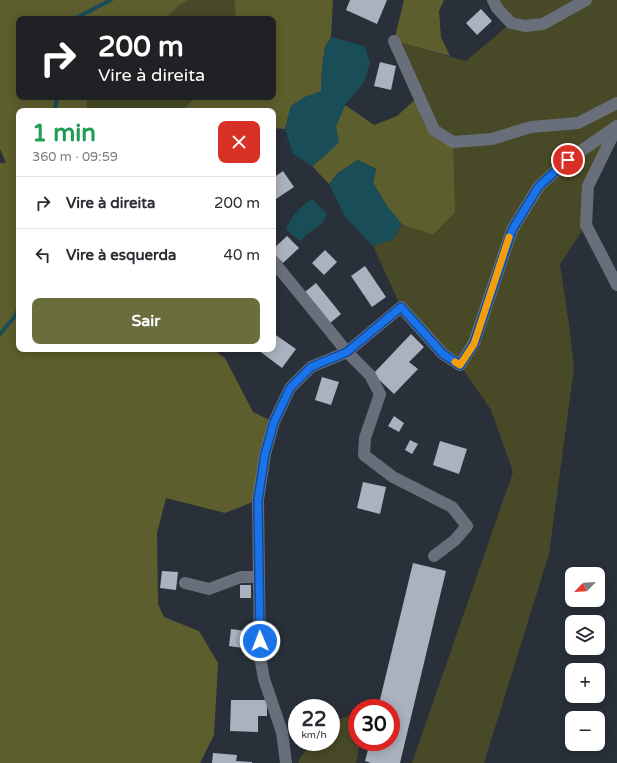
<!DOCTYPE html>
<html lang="pt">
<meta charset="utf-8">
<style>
body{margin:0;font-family:"Varela Round",sans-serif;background:#f7f7f7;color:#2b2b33;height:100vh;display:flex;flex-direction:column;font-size:15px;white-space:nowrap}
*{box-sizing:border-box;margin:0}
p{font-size:13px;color:#7c7c81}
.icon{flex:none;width:22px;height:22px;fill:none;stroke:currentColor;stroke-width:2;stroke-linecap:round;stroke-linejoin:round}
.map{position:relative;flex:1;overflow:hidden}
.side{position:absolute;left:16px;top:108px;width:260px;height:244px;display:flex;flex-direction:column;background:#fff;border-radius:8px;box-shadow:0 2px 10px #0003}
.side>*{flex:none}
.hud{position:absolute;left:16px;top:16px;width:260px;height:84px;border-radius:8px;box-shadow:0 2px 10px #0003;background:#202124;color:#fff;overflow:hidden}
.needle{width:26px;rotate:246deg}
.buttons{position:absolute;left:565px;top:567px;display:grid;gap:8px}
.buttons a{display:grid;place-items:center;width:40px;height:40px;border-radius:8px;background:#fff;box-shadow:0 2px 10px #0003;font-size:20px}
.speed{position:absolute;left:288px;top:699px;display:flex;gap:8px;font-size:20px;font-weight:700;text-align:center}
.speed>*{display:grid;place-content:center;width:52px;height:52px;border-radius:50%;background:#fff;box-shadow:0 2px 10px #0003;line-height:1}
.speed small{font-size:10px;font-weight:400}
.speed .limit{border:6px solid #d22;background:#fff;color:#111}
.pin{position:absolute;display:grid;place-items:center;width:34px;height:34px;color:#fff;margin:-17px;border:2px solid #fff;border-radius:50%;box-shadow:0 1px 4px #0007}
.me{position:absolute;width:44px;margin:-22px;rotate:359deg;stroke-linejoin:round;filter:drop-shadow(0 0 3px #0008)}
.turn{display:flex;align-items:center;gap:14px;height:84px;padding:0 16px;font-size:18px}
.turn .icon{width:52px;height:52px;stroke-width:2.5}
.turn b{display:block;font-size:28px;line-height:34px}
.round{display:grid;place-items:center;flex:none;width:42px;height:42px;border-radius:8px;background:#f7f7f7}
.overview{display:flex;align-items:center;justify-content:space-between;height:68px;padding:0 16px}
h1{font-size:24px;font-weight:700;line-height:30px;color:#1e9e55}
.action{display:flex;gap:8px;margin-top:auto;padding:8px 16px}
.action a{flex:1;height:46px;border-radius:8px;background:#6a6e3d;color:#fff;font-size:16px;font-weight:700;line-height:46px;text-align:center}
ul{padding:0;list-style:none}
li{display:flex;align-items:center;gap:12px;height:52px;padding:0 16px;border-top:1px solid #e1e1e2}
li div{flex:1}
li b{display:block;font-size:15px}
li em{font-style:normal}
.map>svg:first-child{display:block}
</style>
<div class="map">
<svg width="617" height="763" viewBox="0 0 617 763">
<rect width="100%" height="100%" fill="#29303a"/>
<g fill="#484926">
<path d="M 188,0 L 234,0 L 236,19 L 165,19 L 178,6 Z"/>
<path d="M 493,0 L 617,0 L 617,127 L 588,186 L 586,225 L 560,264 L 570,332 L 574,368 L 549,554 L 484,763 L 412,763 L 513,472 L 491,410 L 460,365 L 401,307 L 373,246 L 393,239 L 402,224 L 433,235 L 434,130 L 394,41 L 466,61 L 511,23 Z"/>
<path d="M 88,97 L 195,97 L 182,111 L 86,111 Z"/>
<path d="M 357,713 L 357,742 L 360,742 L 356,763 L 299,763 L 298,761 L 312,742 L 331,742 L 331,722 Z"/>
</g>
<g fill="#5d5e2d">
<path d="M 0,0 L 188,0 L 178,6 L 165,19 L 19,19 L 19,97 L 88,97 L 86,111 L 19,111 L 19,349 L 212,349 L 225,358 L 253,412 L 274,422 L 258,500 L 225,513 L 166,498 L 157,533 L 158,604 L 164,617 L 199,631 L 218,663 L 214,735 L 200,763 L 0,763 L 0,163 L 6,163 L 0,149 Z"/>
<path d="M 234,0 L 333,0 L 331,37 L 325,47 L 322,69 L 321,92 L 305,97 L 291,106 L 285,129 L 273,128 L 273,111 L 182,111 L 195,97 L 273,97 L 273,19 L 236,19 Z"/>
<path d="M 404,0 L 444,0 L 439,11 L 441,37 L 450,56 L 394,41 Z"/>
<path d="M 419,96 L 434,130 L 453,142 L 455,212 L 433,235 L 401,224 L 387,206 L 373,183 L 376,169 L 358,160 L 338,173 L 329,184 L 312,166 L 327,154 L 336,126 L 345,105 L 374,125 L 397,116 Z"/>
</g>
<g fill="#194d58">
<path d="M 331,37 L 365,46 L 370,63 L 364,82 L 345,105 L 336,126 L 339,142 L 327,154 L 312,166 L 293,154 L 285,129 L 291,106 L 305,97 L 321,91 L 322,69 L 325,47 Z"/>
<path d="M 358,160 L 376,169 L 373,183 L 387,206 L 402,224 L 393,239 L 373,246 L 345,217 L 329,184 L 338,173 Z"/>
<path d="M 312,199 L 327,214 L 322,223 L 305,236 L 301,241 L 286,230 C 292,215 299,208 312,199 Z"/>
</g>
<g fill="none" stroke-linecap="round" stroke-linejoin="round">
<g stroke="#194d58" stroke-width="4">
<path d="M 74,19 L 111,0"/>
<path d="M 55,111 L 57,97"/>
<path d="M 0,334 L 16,315 L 19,306"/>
</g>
</g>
<g fill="#aab2bf">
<path d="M 350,0 L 387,0 L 377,24 L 346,10 Z"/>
<path d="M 481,9 L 492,21 L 477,35 L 466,23 Z"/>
<path d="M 380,62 L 396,66 L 391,90 L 374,86 Z"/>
<path d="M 283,171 L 294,187 L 273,201 L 273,178 Z"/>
<path d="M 287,236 L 299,248 L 283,263 L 273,253 L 273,249 Z"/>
<path d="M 325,250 L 337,262 L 324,275 L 312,263 Z"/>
<path d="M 365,266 L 386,297 L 372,307 L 351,276 Z"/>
<path d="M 316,283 L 341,314 L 330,323 L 305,292 Z"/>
<path d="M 273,333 L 296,349 L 282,368 L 258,350 L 258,349 L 273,349 Z"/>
<path d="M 411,334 L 424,347 L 409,362 L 418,369 L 394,394 L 373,374 Z"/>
<path d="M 322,377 L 339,382 L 331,405 L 315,400 Z"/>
<path d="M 394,416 L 404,423 L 399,432 L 388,426 Z"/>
<path d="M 410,440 L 418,444 L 412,454 L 405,450 Z"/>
<path d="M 440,441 L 467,449 L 459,474 L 433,465 Z"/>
<path d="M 363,482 L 386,487 L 380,514 L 357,508 Z"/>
<path d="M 413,563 L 446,571 L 400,763 L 371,763 L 365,761 L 370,742 L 391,742 L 391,708 L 378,708 Z"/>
<path d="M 162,571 L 178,572 L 176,590 L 160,588 Z"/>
<rect x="240" y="585" width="11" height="13"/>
<path d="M 231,629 L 252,632 L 250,649 L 229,646 Z"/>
<path d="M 231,700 L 267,700 L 267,716 L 258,716 L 258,732 L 230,731 Z"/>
<path d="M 295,715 L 297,715 L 297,738 L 293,737 Z"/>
<path d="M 213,753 L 237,755 L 236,761 L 252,762 L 252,763 L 212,763 Z"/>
</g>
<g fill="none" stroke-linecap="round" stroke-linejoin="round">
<g stroke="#686f7b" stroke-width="12">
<path d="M 493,0 L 497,8 L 511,23 L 525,26 L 543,24 L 586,0"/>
<path d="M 394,41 L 434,130 L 453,142 L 492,139 L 531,127 L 578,123 L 617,103"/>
<path d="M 617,127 L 588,186 L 586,225 L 617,285"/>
<path d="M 273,261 L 347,352 L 370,375 L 380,394 L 365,438 L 364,455 L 393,477 L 452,507 L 467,526 L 455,540 L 434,556"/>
<path d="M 185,583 L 209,589 L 241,577 L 259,577"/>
<path d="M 286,763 L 282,732 L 264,679 L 260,657 L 258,500 L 265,454 L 274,422 L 290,388 L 311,367 L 347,352 L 401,307 L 443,354 L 460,365 L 474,343 L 512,230 L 539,186 L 568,160 L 617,126"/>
</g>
</g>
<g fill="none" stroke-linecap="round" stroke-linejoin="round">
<defs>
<path id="route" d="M 260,641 L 258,500 L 265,454 L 274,422 L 290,388 L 311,367 L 347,352 L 401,307 L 443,354 L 460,365 L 474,344 L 512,230 L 539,186 L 568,160"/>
</defs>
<use href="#route" stroke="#114b97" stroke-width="10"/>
<use href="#route" stroke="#1a73e8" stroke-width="7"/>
<path stroke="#f59e0b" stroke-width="7" d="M 455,362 L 460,365 L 474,344 L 509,237"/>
</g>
</svg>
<div class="buttons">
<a><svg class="needle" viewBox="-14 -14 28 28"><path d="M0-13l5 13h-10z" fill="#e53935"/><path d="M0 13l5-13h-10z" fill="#7c7c81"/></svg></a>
<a><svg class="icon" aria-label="layers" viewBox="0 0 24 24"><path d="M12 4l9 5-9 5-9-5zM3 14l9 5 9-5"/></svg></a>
<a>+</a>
<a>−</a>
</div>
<div class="speed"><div>22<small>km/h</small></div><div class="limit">30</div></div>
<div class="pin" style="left:568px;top:160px;background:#d93025"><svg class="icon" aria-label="arrive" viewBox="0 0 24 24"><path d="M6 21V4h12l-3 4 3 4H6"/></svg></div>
<svg class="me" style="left:260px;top:641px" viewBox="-20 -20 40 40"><circle r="17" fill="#1a73e8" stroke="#fff" stroke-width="3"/><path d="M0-11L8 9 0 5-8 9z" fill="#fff"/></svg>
<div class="hud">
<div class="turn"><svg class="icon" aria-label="right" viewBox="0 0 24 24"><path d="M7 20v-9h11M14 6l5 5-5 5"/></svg><div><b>200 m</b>Vire à direita</div></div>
</div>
<section class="side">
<div class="overview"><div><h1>1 min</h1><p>360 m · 09:59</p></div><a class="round" style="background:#d93025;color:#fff"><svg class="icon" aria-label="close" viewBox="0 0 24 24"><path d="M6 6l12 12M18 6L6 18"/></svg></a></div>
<ul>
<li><svg class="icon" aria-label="right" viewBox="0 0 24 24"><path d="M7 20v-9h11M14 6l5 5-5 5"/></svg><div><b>Vire à direita</b></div><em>200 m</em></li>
<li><svg class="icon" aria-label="left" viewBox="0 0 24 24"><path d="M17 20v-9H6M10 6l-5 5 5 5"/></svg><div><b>Vire à esquerda</b></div><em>40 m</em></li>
</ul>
<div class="action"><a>Sair</a></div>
</section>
</div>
